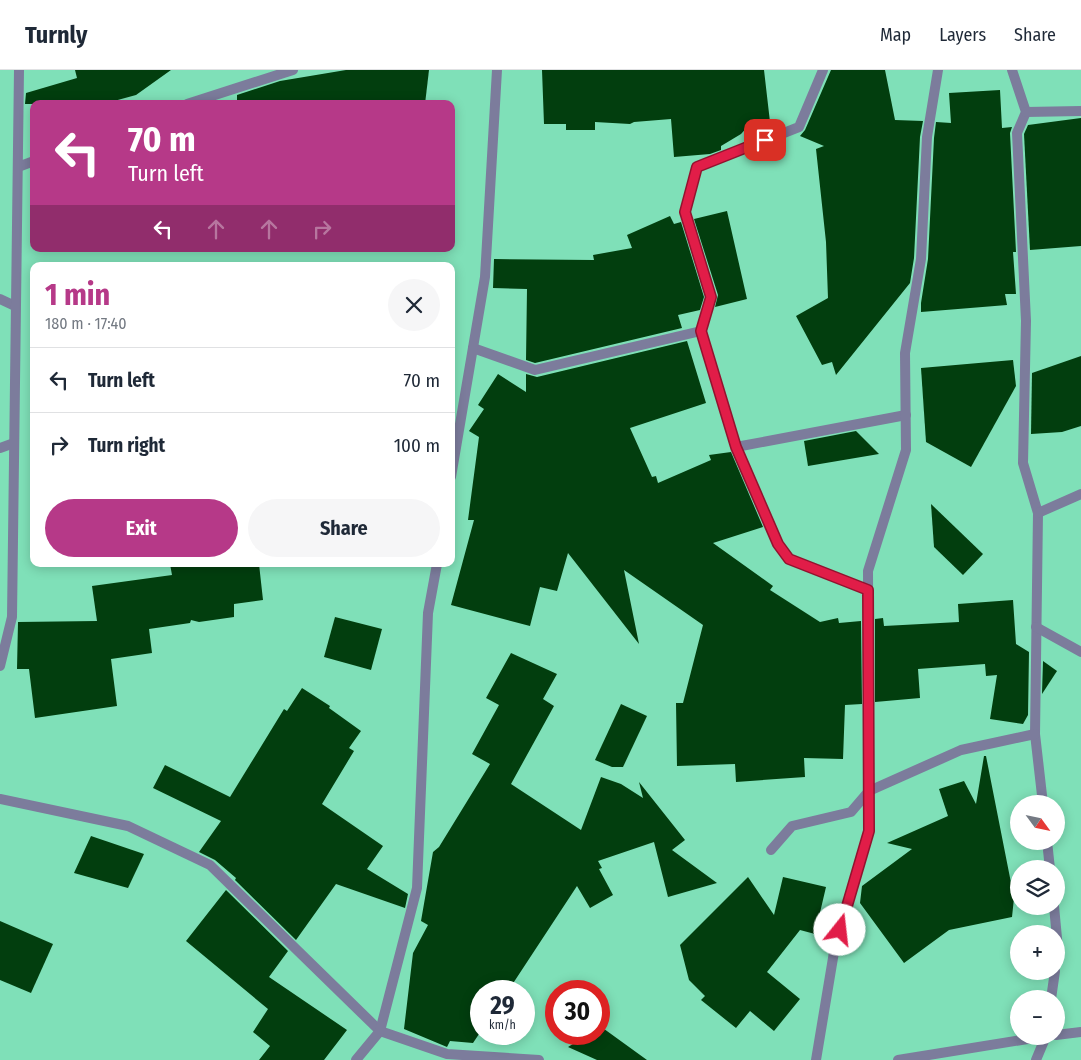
<!DOCTYPE html>
<meta charset="utf-8">
<style>
body{margin:0;font-family:"Fira Sans Condensed",sans-serif;background:#f6f6f7;color:#1f2937;height:100vh;display:flex;flex-direction:column;font-size:19px;white-space:nowrap}
*{box-sizing:border-box;margin:0}
p{font-size:16px;color:#747a83}
.icon{flex:none;width:28px;height:28px;fill:none;stroke:currentColor;stroke-width:2;stroke-linecap:round;stroke-linejoin:round}
.map{position:relative;flex:1;overflow:hidden}
.drawer{position:absolute;left:30px;top:192px;width:425px;height:305px;display:flex;flex-direction:column;background:#fff;border-radius:10px;box-shadow:0 2px 12px #0003}
.drawer>*{flex:none}
.hud{position:absolute;left:30px;top:30px;width:425px;height:152px;border-radius:10px;box-shadow:0 2px 12px #0003;background:#b63988;color:#fff;overflow:hidden}
.needle{width:32px;rotate:123deg}
.fabs{position:absolute;left:1010px;top:725px;display:grid;gap:10px}
.fabs a{display:grid;place-items:center;width:55px;height:55px;border-radius:50%;background:#fff;box-shadow:0 2px 12px #0003;font-size:25px}
.speed{position:absolute;left:470px;top:910px;display:flex;gap:10px;font-size:25px;font-weight:700;text-align:center}
.speed>*{display:grid;place-content:center;width:65px;height:65px;border-radius:50%;background:#fff;box-shadow:0 2px 12px #0003;line-height:1}
.speed small{font-size:12px;font-weight:400}
.speed .limit{border:8px solid #d22;background:#fff;color:#111}
.pin{position:absolute;display:grid;place-items:center;width:42px;height:42px;color:#fff;margin:-21px;border-radius:10px;box-shadow:0 2px 8px #0006}
.me{position:absolute;width:55px;margin:-28px;rotate:16deg;stroke-linejoin:round;filter:drop-shadow(0 0 4px #0008)}
.turn{display:flex;align-items:center;gap:18px;height:105px;padding:0 15px;font-size:22px}
.turn .icon{width:65px;height:65px;stroke-width:2.5}
.turn b{display:block;font-size:35px;line-height:42px}
.lanes{display:flex;align-items:center;height:48px;padding:0 15px;background:#0003;justify-content:center;gap:25px;direction:ltr}
.lanes .off{opacity:.35}
.round{display:grid;place-items:center;flex:none;width:52px;height:52px;border-radius:26px;background:#f6f6f7}
.head{display:flex;align-items:center;justify-content:space-between;height:85px;padding:0 15px}
h1{font-size:30px;font-weight:700;line-height:38px;color:#b63988}
.button{display:flex;gap:10px;margin-top:auto;padding:10px 15px}
.button a{flex:1;height:58px;border-radius:30px;background:#b63988;color:#fff;font-size:20px;font-weight:700;line-height:58px;text-align:center}
.button a+a{background:#f6f6f7;color:#1f2937}
ul{padding:0;list-style:none}
li{display:flex;align-items:center;gap:15px;height:65px;padding:0 15px;border-top:1px solid #e0e1e3}
li div{flex:1}
li b{display:block;font-size:19px}
li em{font-style:normal}
header{display:flex;align-items:center;gap:30px;box-sizing:border-box;height:70px;padding:0 25px;background:#fff;border-bottom:1px solid #e0e1e3}
header strong{font-size:24px}
nav{display:flex;gap:28px;margin-inline-start:auto;font-size:18px}
.map>svg:first-child{display:block}
</style>
<header>
<strong>Turnly</strong>
<nav><a>Map</a><a>Layers</a><a>Share</a></nav>
</header>
<div class="map">
<svg width="1081" height="990" viewBox="0 0 1081 990">
<rect width="100%" height="100%" fill="#7fe0b8"/>
<g fill="#023e0e">
<path d="M 75,0 L 171,0 L 136,25 L 103,34 L 25,34 L 26,23 L 77,8 Z"/>
<path d="M 346,0 L 429,0 L 425,34 L 237,34 L 237,25 L 280,11 Z"/>
<path d="M 542,0 L 764,0 L 770,52 L 750,54 L 741,64 L 721,76 L 721,80 L 710,84 L 674,87 L 671,49 L 634,52 L 630,54 L 595,52 L 595,60 L 566,60 L 566,54 L 544,54 Z"/>
<path d="M 831,0 L 885,0 L 895,50 L 923,51 L 920,67 L 914,188 L 910,213 L 836,305 L 832,292 L 822,295 L 796,246 L 828,228 L 826,172 L 816,79 L 824,76 L 800,66 L 805,60 Z"/>
<path d="M 1000,20 L 1002,58 L 1012,57 L 1010,63 L 1016,182 L 1013,182 L 1016,224 L 1005,224 L 1007,235 L 921,242 L 921,233 L 928,189 L 934,68 L 936,52 L 951,53 L 949,23 Z"/>
<path d="M 1081,48 L 1081,176 L 1030,180 L 1024,64 L 1028,55 Z"/>
<path d="M 727,141 L 747,229 L 715,237 L 718,225 L 694,149 Z"/>
<path d="M 670,146 L 674,154 L 681,152 L 704,227 L 700,240 L 678,245 L 682,258 L 535,293 L 526,290 L 527,219 L 493,218 L 494,189 L 594,190 L 593,185 L 632,178 L 627,165 Z"/>
<path d="M 687,271 L 706,333 L 630,358 L 652,407 L 656,406 L 658,413 L 711,390 L 709,385 L 731,382 L 763,457 L 713,473 L 773,516 L 770,520 L 820,552 L 838,548 L 839,553 L 861,551 L 862,634 L 845,635 L 843,689 L 804,688 L 805,707 L 736,712 L 735,694 L 677,696 L 676,633 L 683,633 L 703,555 L 624,500 L 639,574 L 568,483 L 557,521 L 540,517 L 530,556 L 451,535 L 474,450 L 468,450 L 479,367 L 469,361 L 484,339 L 478,335 L 498,304 L 526,322 L 526,304 L 537,307 Z"/>
<path d="M 1081,286 L 1081,356 L 1062,362 L 1031,364 L 1032,303 Z"/>
<path d="M 1013,290 L 1016,316 L 971,397 L 926,372 L 921,298 Z"/>
<path d="M 856,361 L 879,384 L 808,396 L 804,371 Z"/>
<path d="M 931,434 L 983,484 L 963,505 L 934,477 Z"/>
<path d="M 170,494 L 259,494 L 263,530 L 234,534 L 234,547 L 199,552 L 191,550 L 190,553 L 149,559 L 152,583 L 111,589 L 117,636 L 35,648 L 29,599 L 17,599 L 18,552 L 97,551 L 92,516 L 172,505 Z"/>
<path d="M 1013,530 L 1016,574 L 1029,582 L 1028,645 L 1023,654 L 990,649 L 997,605 L 986,606 L 985,594 L 918,599 L 920,628 L 875,632 L 875,549 L 883,548 L 884,556 L 959,552 L 958,534 Z"/>
<path d="M 335,547 L 382,559 L 371,600 L 324,587 Z"/>
<path d="M 511,583 L 557,604 L 543,629 L 554,636 L 511,714 L 581,760 L 601,707 L 621,714 L 643,728 L 639,712 L 685,770 L 672,780 L 717,813 L 668,827 L 654,772 L 598,791 L 602,798 L 599,799 L 613,825 L 590,838 L 577,816 L 508,921 L 481,921 L 481,961 L 473,973 L 450,971 L 447,977 L 404,959 L 413,883 L 428,855 L 421,851 L 433,782 L 439,777 L 490,694 L 472,684 L 499,635 L 486,628 Z"/>
<path d="M 1043,591 L 1057,601 L 1042,624 Z"/>
<path d="M 302,618 L 330,636 L 329,638 L 361,661 L 349,678 L 354,681 L 322,734 L 383,776 L 367,799 L 408,824 L 405,838 L 336,814 L 296,870 L 235,810 L 236,808 L 215,790 L 199,782 L 221,751 L 153,718 L 165,695 L 230,727 L 284,639 L 287,641 Z"/>
<path d="M 621,634 L 647,646 L 623,697 L 612,697 L 595,690 Z"/>
<path d="M 984,686 L 986,686 L 1014,828 L 1012,847 L 949,860 L 904,893 L 860,833 L 862,816 L 912,779 L 887,773 L 948,746 L 939,719 L 964,711 L 976,734 Z"/>
<path d="M 91,766 L 144,784 L 128,818 L 74,803 Z"/>
<path d="M 748,807 L 774,845 L 783,807 L 826,817 L 815,864 L 800,860 L 767,902 L 800,929 L 774,961 L 750,941 L 736,958 L 701,930 L 705,926 L 689,910 L 680,875 Z"/>
<path d="M 226,820 L 288,881 L 269,907 L 347,960 L 324,990 L 259,990 L 270,976 L 253,962 L 268,939 L 186,871 Z"/>
<path d="M 0,851 L 53,874 L 31,923 L 0,910 Z"/>
<path d="M 600,956 L 647,990 L 597,990 L 568,977 L 589,964 L 599,964 Z"/>
</g>
<g fill="none" stroke-linecap="round" stroke-linejoin="round">
<g stroke="#7c7c9c" stroke-width="10">
<path d="M 1012,0 L 1026,42 L 1017,63 L 1026,251 L 1023,393 L 1038,443 L 1035,664 L 1043,734"/>
<path d="M 187,34 L 293,0"/>
<path d="M 1026,42 L 1081,41"/>
<path d="M 18,97 L 34,91"/>
<path d="M 0,229 L 15,236"/>
<path d="M 701,261 L 736,377"/>
<path d="M 473,278 L 535,300 L 701,261 L 711,227 L 685,142 L 697,97 L 799,57 L 823,0"/>
<path d="M 0,378 L 14,373"/>
<path d="M 451,407 L 485,207 L 497,0"/>
<path d="M 1038,443 L 1081,424"/>
<path d="M 868,520 L 789,489 L 778,474 L 736,377 L 906,345"/>
<path d="M 1036,557 L 1081,582"/>
<path d="M 0,596 L 12,547 L 19,0"/>
<path d="M 0,729 L 128,756 L 210,795 L 380,961 L 447,984 L 539,990"/>
<path d="M 1047,771 L 1050,799"/>
<path d="M 771,780 L 792,756 L 851,742 L 869,721 L 961,680 L 1035,664"/>
<path d="M 1054,836 L 1058,879 L 1056,892"/>
<path d="M 1051,929 L 1055,901"/>
<path d="M 1056,965 L 1081,962"/>
<path d="M 356,990 L 380,961 L 417,818 L 428,543 L 437,494"/>
<path d="M 816,990 L 835,876 L 869,761 L 868,501 L 906,380 L 905,283 L 921,189 L 927,67 L 938,0"/>
<path d="M 898,990 L 1046,966"/>
<path d="M 1036,990 L 1046,966"/>
</g>
</g>
<g fill="none" stroke-linecap="round" stroke-linejoin="round">
<defs>
<path id="route" d="M 765,70 L 697,97 L 685,142 L 711,227 L 701,261 L 736,377 L 778,474 L 789,489 L 868,520 L 869,761 L 840,860"/>
</defs>
<use href="#route" stroke="#92132f" stroke-width="12"/>
<use href="#route" stroke="#e11d48" stroke-width="9"/>
</g>
</svg>
<div class="fabs">
<a><svg class="needle" viewBox="-14 -14 28 28"><path d="M0-13l5 13h-10z" fill="#e53935"/><path d="M0 13l5-13h-10z" fill="#747a83"/></svg></a>
<a><svg class="icon" aria-label="layers" viewBox="0 0 24 24"><path d="M12 4l9 5-9 5-9-5zM3 14l9 5 9-5"/></svg></a>
<a>+</a>
<a>−</a>
</div>
<div class="speed"><div>29<small>km/h</small></div><div class="limit">30</div></div>
<div class="pin" style="left:765px;top:70px;background:#d93025"><svg class="icon" aria-label="arrive" viewBox="0 0 24 24"><path d="M6 21V4h12l-3 4 3 4H6"/></svg></div>
<svg class="me" style="left:840px;top:860px" viewBox="-20 -20 40 40"><circle r="19" fill="#fff"/><path d="M0-13L10 11 0 6-10 11z" fill="#e11d48"/></svg>
<div class="hud">
<div class="turn"><svg class="icon" aria-label="left" viewBox="0 0 24 24"><path d="M17 20v-9H6M10 6l-5 5 5 5"/></svg><div><b>70 m</b>Turn left</div></div>
<div class="lanes"><svg class="icon" aria-label="left" viewBox="0 0 24 24"><path d="M17 20v-9H6M10 6l-5 5 5 5"/></svg><svg class="icon off" aria-label="ahead" viewBox="0 0 24 24"><path d="M12 20V5M6 11l6-6 6 6"/></svg><svg class="icon off" aria-label="ahead" viewBox="0 0 24 24"><path d="M12 20V5M6 11l6-6 6 6"/></svg><svg class="icon off" aria-label="right" viewBox="0 0 24 24"><path d="M7 20v-9h11M14 6l5 5-5 5"/></svg></div>
</div>
<section class="drawer">
<div class="head"><div><h1>1 min</h1><p>180 m · 17:40</p></div><a class="round"><svg class="icon" aria-label="close" viewBox="0 0 24 24"><path d="M6 6l12 12M18 6L6 18"/></svg></a></div>
<ul>
<li><svg class="icon" aria-label="left" viewBox="0 0 24 24"><path d="M17 20v-9H6M10 6l-5 5 5 5"/></svg><div><b>Turn left</b></div><em>70 m</em></li>
<li><svg class="icon" aria-label="right" viewBox="0 0 24 24"><path d="M7 20v-9h11M14 6l5 5-5 5"/></svg><div><b>Turn right</b></div><em>100 m</em></li>
</ul>
<div class="button"><a>Exit</a><a>Share</a></div>
</section>
</div>
